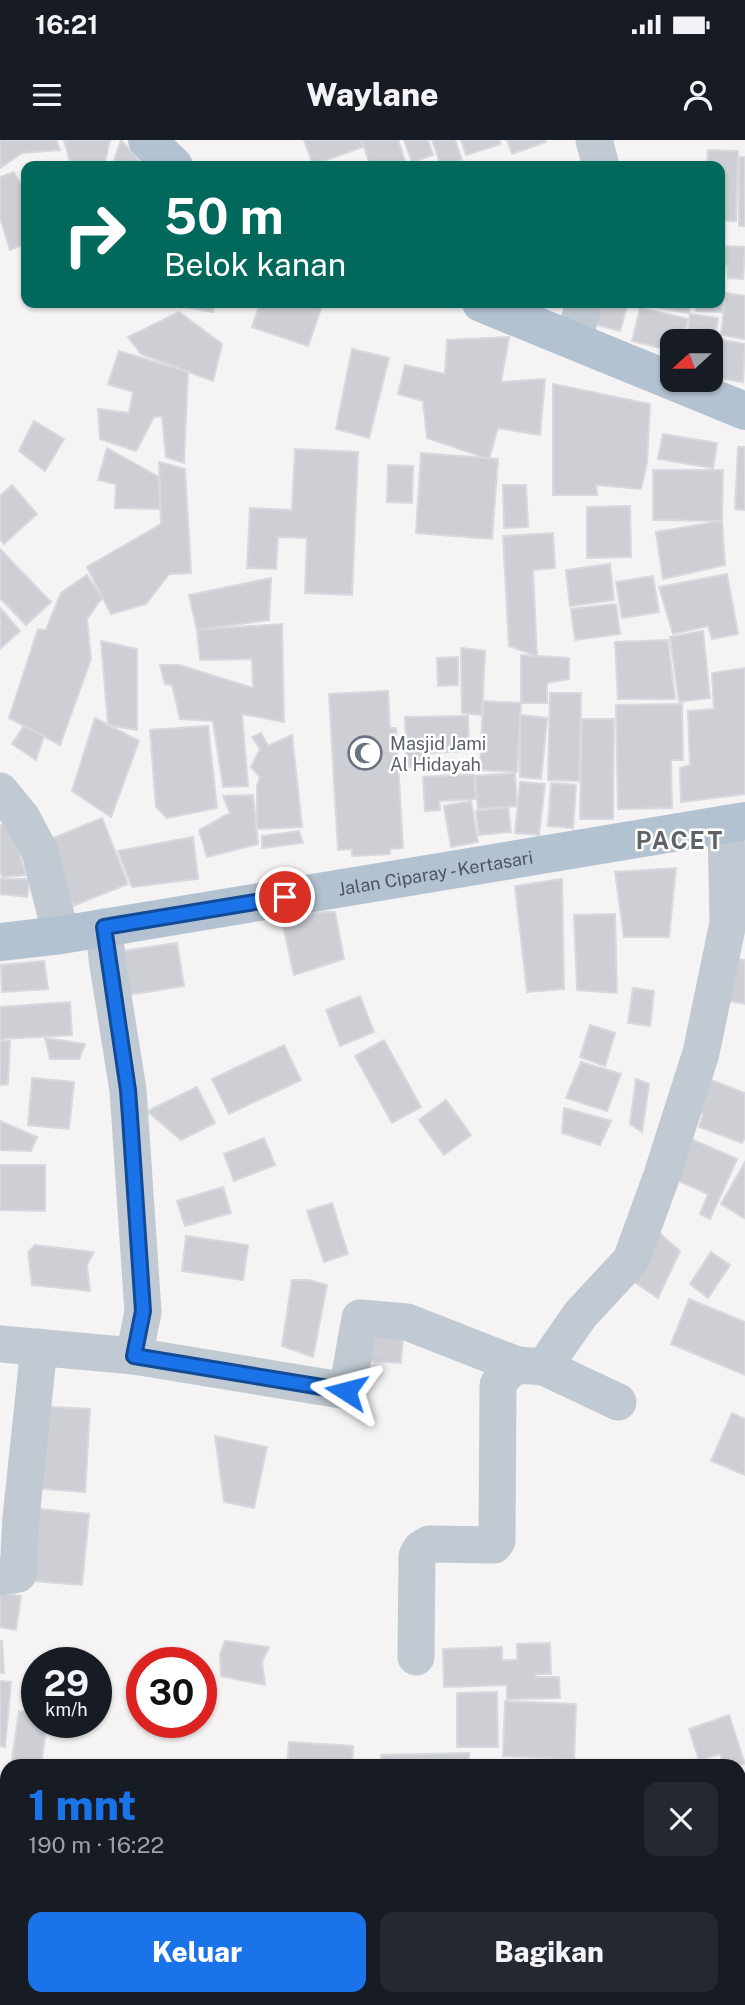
<!DOCTYPE html>
<html lang="id">
<meta charset="utf-8">
<style>
body{margin:0;font-family:"Public Sans",sans-serif;background:#242831;color:#f1f3f6;height:100vh;display:flex;flex-direction:column;font-size:26px;white-space:nowrap}
*{box-sizing:border-box;margin:0}
p{font-size:23px;color:#9ea1a6}
.icon{flex:none;width:38px;height:38px;fill:none;stroke:currentColor;stroke-width:2;stroke-linecap:round;stroke-linejoin:round}
.map{position:relative;flex:1;overflow:hidden}
.details{position:absolute;left:0px;top:1619px;width:746px;height:247px;display:flex;flex-direction:column;background:#171b24;border-radius:21px 21px 0 0;box-shadow:0 2px 5px #0004}
.details>*{flex:none}
.hud{position:absolute;left:21px;top:21px;width:704px;height:147px;border-radius:14px;box-shadow:0 2px 5px #0004;background:#00695c;color:#fff;overflow:hidden}
.needle{width:46px;rotate:249deg}
.fabs{position:absolute;left:660px;top:189px;display:grid;gap:14px}
.fabs a{display:grid;place-items:center;width:63px;height:63px;border-radius:14px;background:#171b24;box-shadow:0 2px 5px #0004;font-size:35px}
.speed{position:absolute;left:21px;top:1507px;display:flex;gap:14px;font-size:35px;font-weight:700;text-align:center}
.speed>*{display:grid;place-content:center;width:91px;height:91px;border-radius:50%;background:#171b24;box-shadow:0 2px 5px #0004;line-height:1}
.speed small{font-size:18px;font-weight:400}
.speed .limit{border:10px solid #d22;background:#fff;color:#111}
.pin{position:absolute;display:grid;place-items:center;width:60px;height:60px;color:#fff;margin:-30px;border:4px solid #fff;border-radius:50%;box-shadow:0 2px 7px #0007}
.me{position:absolute;width:77px;margin:-38px;rotate:279deg;stroke-linejoin:round;filter:drop-shadow(0 0 5px #0008)}
.turn{display:flex;align-items:center;gap:24px;height:147px;padding:0 28px;font-size:32px}
.turn .icon{width:91px;height:91px;stroke-width:2.5}
.turn b{display:block;font-size:49px;line-height:60px}
.round{display:grid;place-items:center;flex:none;width:74px;height:74px;border-radius:14px;background:#242831}
.headline{display:flex;align-items:center;justify-content:space-between;height:119px;padding:0 28px}
h1{font-size:42px;font-weight:800;line-height:52px;color:#1a73e8}
.button{display:flex;gap:14px;margin-top:auto;padding:14px 28px}
.button a{flex:1;height:80px;border-radius:14px;background:#1a73e8;color:#fff;font-size:28px;font-weight:800;line-height:80px;text-align:center}
.button a+a{background:#242831;color:#f1f3f6}
.status{display:flex;justify-content:space-between;align-items:center;height:49px;padding:0 35px;background:#171b24;direction:ltr}
.status svg{height:19px;fill:currentColor}
header{display:flex;justify-content:space-between;align-items:center;height:91px;padding:0 28px;background:#171b24;font-size:32px;font-weight:800}
.map>svg:first-child{display:block}
</style>
<div class="status"><b>16:21</b><svg viewBox="0 0 49 12"><path d="M0 12V9h3v3zM5 12V6h3v6zM10 12V3h3v9zM15 12V0h3v12zM26 1h20v11H26zM47 4h2v5h-2z"/></svg></div>
<header><svg class="icon" aria-label="menu" viewBox="0 0 24 24"><path d="M4 6h16M4 12h16M4 18h16"/></svg>Waylane<svg class="icon" aria-label="person" viewBox="0 0 24 24"><circle cx="12" cy="8" r="4"/><path d="M4 21q1-7 8-7t8 7"/></svg></header>
<div class="map">
<svg width="745" height="1865" viewBox="0 0 745 1865">
<rect width="100%" height="100%" fill="#f5f3f3"/>
<g fill="#cdcfd5" stroke="#d7d9de" stroke-width="2">
<path d="M 0,0 L 56,0 L 60,10 L 22,13 L 0,28 Z"/>
<path d="M 64,0 L 110,0 L 104,26 L 71,26 Z"/>
<path d="M 121,0 L 144,26 L 112,26 Z"/>
<path d="M 304,0 L 361,0 L 363,7 L 313,25 Z"/>
<path d="M 362,0 L 398,0 L 406,24 L 370,26 Z"/>
<path d="M 404,0 L 428,0 L 433,15 L 412,22 Z"/>
<path d="M 432,0 L 455,0 L 462,20 L 441,26 Z"/>
<path d="M 461,0 L 499,0 L 501,4 L 466,15 Z"/>
<path d="M 507,0 L 545,0 L 546,2 L 512,14 Z"/>
<path d="M 708,10 L 738,11 L 736,81 L 719,81 L 719,26 L 707,26 Z"/>
<rect x="739" y="17" width="6" height="69"/>
<path d="M 485,22 L 506,26 L 484,26 Z"/>
<path d="M 14,32 L 20,43 L 26,42 L 26,104 L 10,110 L 0,78 L 0,37 Z"/>
<path d="M 719,85 L 725,86 L 724,106 L 745,107 L 743,139 L 728,138 L 728,126 L 719,125 Z"/>
<path d="M 719,128 L 725,128 L 722,172 L 696,171 L 696,163 L 719,163 Z"/>
<path d="M 726,153 L 745,156 L 745,199 L 721,195 Z"/>
<path d="M 175,163 L 215,163 L 213,172 L 175,165 Z"/>
<path d="M 260,163 L 323,163 L 308,206 L 252,187 Z"/>
<path d="M 595,163 L 628,163 L 620,191 L 590,183 Z"/>
<path d="M 651,163 L 690,163 L 689,173 L 650,166 Z"/>
<path d="M 640,168 L 688,179 L 682,201 L 672,201 L 672,211 L 632,201 Z"/>
<path d="M 179,172 L 222,204 L 213,241 L 141,214 L 128,197 Z"/>
<path d="M 690,174 L 718,178 L 712,223 L 710,201 L 687,201 Z"/>
<path d="M 509,197 L 501,242 L 545,239 L 540,295 L 498,288 L 489,319 L 427,298 L 423,261 L 398,254 L 405,225 L 445,234 L 447,200 Z"/>
<path d="M 722,200 L 745,204 L 743,242 L 717,238 Z"/>
<path d="M 352,209 L 389,218 L 369,298 L 336,289 Z"/>
<path d="M 119,211 L 188,232 L 184,323 L 166,317 L 162,276 L 154,277 L 136,311 L 100,299 L 98,269 L 129,273 L 133,252 L 108,244 Z"/>
<path d="M 553,244 L 650,264 L 647,323 L 641,349 L 596,345 L 597,355 L 553,355 Z"/>
<path d="M 34,281 L 64,299 L 45,331 L 19,311 Z"/>
<path d="M 663,294 L 717,303 L 713,328 L 658,319 Z"/>
<path d="M 738,307 L 745,307 L 745,370 L 735,369 Z"/>
<path d="M 107,308 L 159,337 L 160,369 L 115,368 L 116,344 L 98,340 Z"/>
<path d="M 295,309 L 358,312 L 352,455 L 305,453 L 307,398 L 278,397 L 276,429 L 247,428 L 250,368 L 292,370 Z"/>
<path d="M 421,313 L 498,319 L 492,399 L 416,393 Z"/>
<path d="M 159,322 L 185,329 L 191,433 L 169,434 L 146,464 L 111,474 L 87,427 L 161,384 Z"/>
<path d="M 388,325 L 413,326 L 412,363 L 387,362 Z"/>
<path d="M 653,330 L 723,330 L 722,381 L 653,380 Z"/>
<path d="M 12,345 L 37,374 L 4,404 L 0,399 L 0,356 Z"/>
<path d="M 503,345 L 526,345 L 528,387 L 504,388 Z"/>
<path d="M 630,366 L 631,417 L 587,418 L 587,367 Z"/>
<path d="M 722,381 L 725,425 L 663,439 L 656,392 Z"/>
<path d="M 553,393 L 555,428 L 533,430 L 537,516 L 509,506 L 503,396 Z"/>
<path d="M 0,409 L 51,462 L 26,485 L 0,458 Z"/>
<path d="M 610,424 L 614,460 L 570,466 L 566,430 Z"/>
<path d="M 727,434 L 738,494 L 712,499 L 708,486 L 673,494 L 659,447 Z"/>
<path d="M 87,435 L 102,458 L 87,479 L 91,519 L 60,605 L 9,578 L 38,489 L 46,490 L 61,453 Z"/>
<path d="M 653,436 L 659,472 L 622,478 L 616,442 Z"/>
<path d="M 271,438 L 269,480 L 197,490 L 189,455 Z"/>
<path d="M 616,464 L 620,494 L 575,500 L 571,469 Z"/>
<path d="M 0,468 L 20,491 L 0,509 Z"/>
<path d="M 282,484 L 284,582 L 242,574 L 248,646 L 223,647 L 213,581 L 180,579 L 172,545 L 165,544 L 160,525 L 179,525 L 253,548 L 252,519 L 200,520 L 197,490 Z"/>
<path d="M 703,491 L 710,558 L 679,562 L 670,497 Z"/>
<path d="M 668,500 L 675,559 L 618,559 L 615,502 Z"/>
<path d="M 101,501 L 137,509 L 137,590 L 108,585 Z"/>
<path d="M 461,508 L 485,511 L 482,575 L 462,573 Z"/>
<path d="M 521,515 L 569,518 L 569,539 L 547,543 L 547,563 L 521,563 Z"/>
<path d="M 458,517 L 458,545 L 438,546 L 437,518 Z"/>
<path d="M 745,528 L 745,654 L 681,662 L 680,628 L 690,625 L 688,571 L 714,569 L 712,533 Z"/>
<path d="M 388,551 L 390,588 L 396,588 L 403,708 L 390,709 L 390,714 L 352,716 L 352,709 L 338,710 L 329,554 Z"/>
<path d="M 550,553 L 581,553 L 579,641 L 548,640 Z"/>
<path d="M 483,561 L 521,563 L 517,632 L 480,630 Z"/>
<path d="M 682,564 L 683,620 L 671,620 L 672,668 L 618,669 L 616,565 Z"/>
<path d="M 520,575 L 547,578 L 541,639 L 520,637 Z"/>
<path d="M 468,576 L 469,611 L 429,613 L 429,627 L 407,627 L 405,577 Z"/>
<path d="M 95,578 L 139,601 L 111,677 L 72,651 Z"/>
<path d="M 582,579 L 614,579 L 613,679 L 580,679 Z"/>
<path d="M 24,586 L 44,596 L 36,620 L 12,604 Z"/>
<path d="M 208,586 L 217,668 L 167,678 L 156,667 L 150,590 Z"/>
<path d="M 261,593 L 268,606 L 292,595 L 302,687 L 257,689 L 257,646 L 260,637 L 251,627 L 260,609 L 252,597 Z"/>
<path d="M 515,633 L 517,666 L 478,669 L 475,636 Z"/>
<path d="M 474,634 L 476,659 L 439,661 L 440,670 L 425,671 L 423,637 Z"/>
<path d="M 520,642 L 545,644 L 539,695 L 515,693 Z"/>
<path d="M 551,643 L 576,645 L 573,688 L 548,686 Z"/>
<path d="M 253,655 L 258,704 L 207,717 L 199,690 L 230,673 L 223,656 Z"/>
<path d="M 471,661 L 478,702 L 451,707 L 444,666 Z"/>
<path d="M 508,667 L 511,692 L 479,695 L 476,671 Z"/>
<path d="M 102,678 L 128,744 L 73,766 L 48,700 Z"/>
<path d="M 9,680 L 26,735 L 2,737 L 0,730 L 0,686 Z"/>
<path d="M 299,691 L 303,703 L 262,708 L 262,696 Z"/>
<path d="M 193,697 L 198,739 L 132,747 L 118,711 Z"/>
<path d="M 676,728 L 669,797 L 624,797 L 615,732 Z"/>
<path d="M 0,739 L 30,739 L 27,757 L 0,754 Z"/>
<path d="M 562,739 L 564,849 L 527,852 L 515,746 Z"/>
<path d="M 335,772 L 344,819 L 294,835 L 280,773 Z"/>
<path d="M 615,774 L 617,853 L 577,850 L 574,775 Z"/>
<path d="M 177,803 L 184,846 L 122,856 L 115,812 Z"/>
<path d="M 728,818 L 745,820 L 745,864 L 724,860 Z"/>
<path d="M 44,821 L 48,849 L 2,852 L 1,825 Z"/>
<path d="M 633,848 L 654,851 L 650,886 L 628,883 Z"/>
<path d="M 360,856 L 374,892 L 340,906 L 326,870 Z"/>
<path d="M 70,862 L 72,895 L 0,899 L 0,867 Z"/>
<path d="M 590,885 L 615,893 L 605,926 L 580,917 Z"/>
<path d="M 45,898 L 85,904 L 79,919 L 50,919 Z"/>
<path d="M 384,900 L 421,967 L 392,983 L 355,916 Z"/>
<path d="M 0,901 L 10,901 L 8,944 L 0,945 Z"/>
<path d="M 284,905 L 301,940 L 229,974 L 212,939 Z"/>
<path d="M 581,922 L 621,934 L 607,971 L 566,958 Z"/>
<path d="M 32,938 L 74,942 L 69,989 L 28,985 Z"/>
<path d="M 706,938 L 745,953 L 745,997 L 742,1003 L 699,987 L 703,974 L 694,971 Z"/>
<path d="M 636,939 L 649,944 L 642,992 L 630,984 Z"/>
<path d="M 197,947 L 215,983 L 181,1000 L 147,971 Z"/>
<path d="M 446,960 L 471,995 L 444,1015 L 419,980 Z"/>
<path d="M 564,968 L 611,981 L 600,1005 L 562,993 Z"/>
<path d="M 0,981 L 37,997 L 31,1011 L 0,1010 Z"/>
<path d="M 264,998 L 275,1025 L 234,1041 L 224,1014 Z"/>
<path d="M 689,998 L 737,1019 L 710,1079 L 700,1074 L 708,1054 L 672,1038 Z"/>
<path d="M 745,1022 L 745,1076 L 744,1078 L 721,1064 Z"/>
<path d="M 0,1025 L 45,1025 L 45,1071 L 0,1070 Z"/>
<path d="M 223,1047 L 231,1073 L 185,1086 L 177,1061 Z"/>
<path d="M 332,1063 L 348,1114 L 324,1122 L 307,1071 Z"/>
<path d="M 657,1091 L 680,1111 L 658,1158 L 634,1142 Z"/>
<path d="M 186,1096 L 248,1105 L 243,1140 L 182,1131 Z"/>
<path d="M 35,1105 L 94,1112 L 87,1125 L 90,1151 L 32,1145 L 28,1112 Z"/>
<path d="M 711,1112 L 730,1125 L 708,1158 L 690,1144 Z"/>
<path d="M 292,1140 L 309,1140 L 327,1145 L 313,1217 L 282,1206 Z"/>
<path d="M 689,1159 L 745,1182 L 745,1235 L 671,1204 Z"/>
<path d="M 362,1182 L 404,1185 L 401,1223 L 360,1220 Z"/>
<path d="M 36,1266 L 90,1269 L 85,1352 L 31,1348 Z"/>
<path d="M 732,1273 L 745,1279 L 745,1335 L 711,1321 Z"/>
<path d="M 215,1296 L 267,1307 L 254,1368 L 224,1362 Z"/>
<path d="M 28,1368 L 89,1374 L 82,1445 L 22,1440 Z"/>
<path d="M 0,1452 L 21,1456 L 16,1490 L 0,1487 Z"/>
<path d="M 0,1501 L 2,1501 L 4,1533 L 0,1533 Z"/>
<path d="M 225,1501 L 269,1507 L 262,1522 L 265,1545 L 221,1536 L 220,1514 Z"/>
<path d="M 550,1503 L 551,1534 L 536,1534 L 536,1537 L 559,1537 L 560,1558 L 507,1559 L 507,1545 L 444,1547 L 443,1509 L 502,1507 L 502,1520 L 517,1520 L 517,1504 Z"/>
<path d="M 0,1541 L 11,1542 L 5,1607 L 0,1606 Z"/>
<path d="M 497,1552 L 498,1607 L 457,1607 L 457,1553 Z"/>
<path d="M 505,1561 L 576,1564 L 574,1619 L 503,1616 Z"/>
<path d="M 19,1571 L 37,1573 L 37,1582 L 47,1582 L 41,1626 L 11,1626 Z"/>
<path d="M 729,1575 L 745,1624 L 724,1626 L 720,1614 L 699,1620 L 689,1589 Z"/>
<path d="M 289,1602 L 353,1606 L 352,1626 L 287,1626 Z"/>
<path d="M 469,1613 L 469,1626 L 382,1626 L 381,1615 Z"/>
<path d="M 0,1661 L 7,1661 L 7,1702 L 0,1701 Z"/>
<path d="M 0,1706 L 3,1707 L 2,1736 L 0,1736 Z"/>
<path d="M 0,1741 L 6,1741 L 5,1762 L 0,1761 Z"/>
<path d="M 183,1858 L 231,1858 L 233,1865 L 184,1865 Z"/>
<path d="M 232,1858 L 261,1858 L 262,1865 L 234,1865 Z"/>
<path d="M 262,1858 L 287,1858 L 289,1863 L 296,1861 L 297,1865 L 264,1865 Z"/>
<path d="M 324,1858 L 337,1858 L 340,1865 L 316,1865 L 315,1861 Z"/>
<path d="M 353,1858 L 405,1858 L 405,1860 L 393,1865 L 353,1865 L 351,1860 Z"/>
</g>
<g fill="none" stroke-linecap="round" stroke-linejoin="round">
<g stroke="#c1cad2" stroke-width="37">
<path d="M 594,0 L 601,26"/>
<path d="M 574,199 L 584,163"/>
<path d="M 0,651 L 22,678 L 40,712 L 61,795"/>
<path d="M 0,1204 L 134,1216 L 143,1172 L 128,950 L 107,819 L 104,787"/>
<path d="M 134,1216 L 347,1251 L 360,1178 L 407,1182 L 517,1225"/>
<path d="M 544,1227 L 618,1262"/>
<path d="M 0,1437 L 18,1434 L 21,1378 L 39,1207"/>
<path d="M 416,1517 L 417,1416 L 421,1409 L 429,1404 L 494,1405 L 497,1401 L 498,1245 L 504,1235 L 517,1225 L 544,1227 L 580,1175 L 631,1120 L 662,1035 L 701,913 L 728,783 L 726,684"/>
</g>
<g stroke="#b3c2d1" stroke-width="38">
<path d="M 147,0 L 174,26"/>
<path d="M 481,163 L 745,271"/>
<path id="s1" d="M 0,802 L 61,795 L 745,681"/>
</g>
</g>
<g fill="none" stroke-linecap="round" stroke-linejoin="round">
<defs>
<path id="route" d="M 285,757 L 104,787 L 128,950 L 130,977 L 143,1171 L 134,1216 L 346,1251"/>
</defs>
<use href="#route" stroke="#114b97" stroke-width="18"/>
<use href="#route" stroke="#1a73e8" stroke-width="12"/>
</g>
<defs>
<symbol id="mosque-ring" viewBox="-11 -11 22 22"><circle r="9.5" fill="#fff" stroke="#6b7280" stroke-width="1.5"/><path d="M3.5-4.9A6 6 0 1 0 3.5 4.9A5 5 0 1 1 3.5-4.9Z" fill="#6b7280"/></symbol>
</defs>
<g fill-rule="evenodd">
<use href="#mosque-ring" x="346" y="594" width="38" height="38"/>
</g>
<g text-anchor="middle" dominant-baseline="central" stroke-width="5" stroke-linejoin="round" paint-order="stroke">
<g font-size="18" fill="#5b616d" stroke="#fff" text-anchor="start">
<text x="390" y="603">Masjid Jami<tspan x="390" dy="21">Al Hidayah</tspan></text>
</g>
<g font-size="18" fill="#4a5661" stroke="#fff">
<text stroke="none"><textPath href="#s1" startOffset="441">Jalan Ciparay - Kertasari</textPath></text>
</g>
<g font-size="24" font-weight="bold" letter-spacing="2" fill="#5f6368" stroke="#fff">
<text x="680" y="700">PACET</text>
</g>
</g>
</svg>
<div class="fabs">
<a><svg class="needle" viewBox="-14 -14 28 28"><path d="M0-13l5 13h-10z" fill="#e53935"/><path d="M0 13l5-13h-10z" fill="#9ea1a6"/></svg></a>
</div>
<div class="speed"><div>29<small>km/h</small></div><div class="limit">30</div></div>
<div class="pin" style="left:285px;top:757px;background:#d93025"><svg class="icon" aria-label="arrive" viewBox="0 0 24 24"><path d="M6 21V4h12l-3 4 3 4H6"/></svg></div>
<svg class="me" style="left:346px;top:1251px" viewBox="-20 -20 40 40"><path d="M0-17L14 15 0 8-14 15z" fill="#1a73e8" stroke="#fff" stroke-width="4"/></svg>
<div class="hud">
<div class="turn"><svg class="icon" aria-label="right" viewBox="0 0 24 24"><path d="M7 20v-9h11M14 6l5 5-5 5"/></svg><div><b>50 m</b>Belok kanan</div></div>
</div>
<section class="details">
<div class="headline"><div><h1>1 mnt</h1><p>190 m · 16:22</p></div><a class="round"><svg class="icon" aria-label="close" viewBox="0 0 24 24"><path d="M6 6l12 12M18 6L6 18"/></svg></a></div>
<div class="button"><a>Keluar</a><a>Bagikan</a></div>
</section>
</div>
